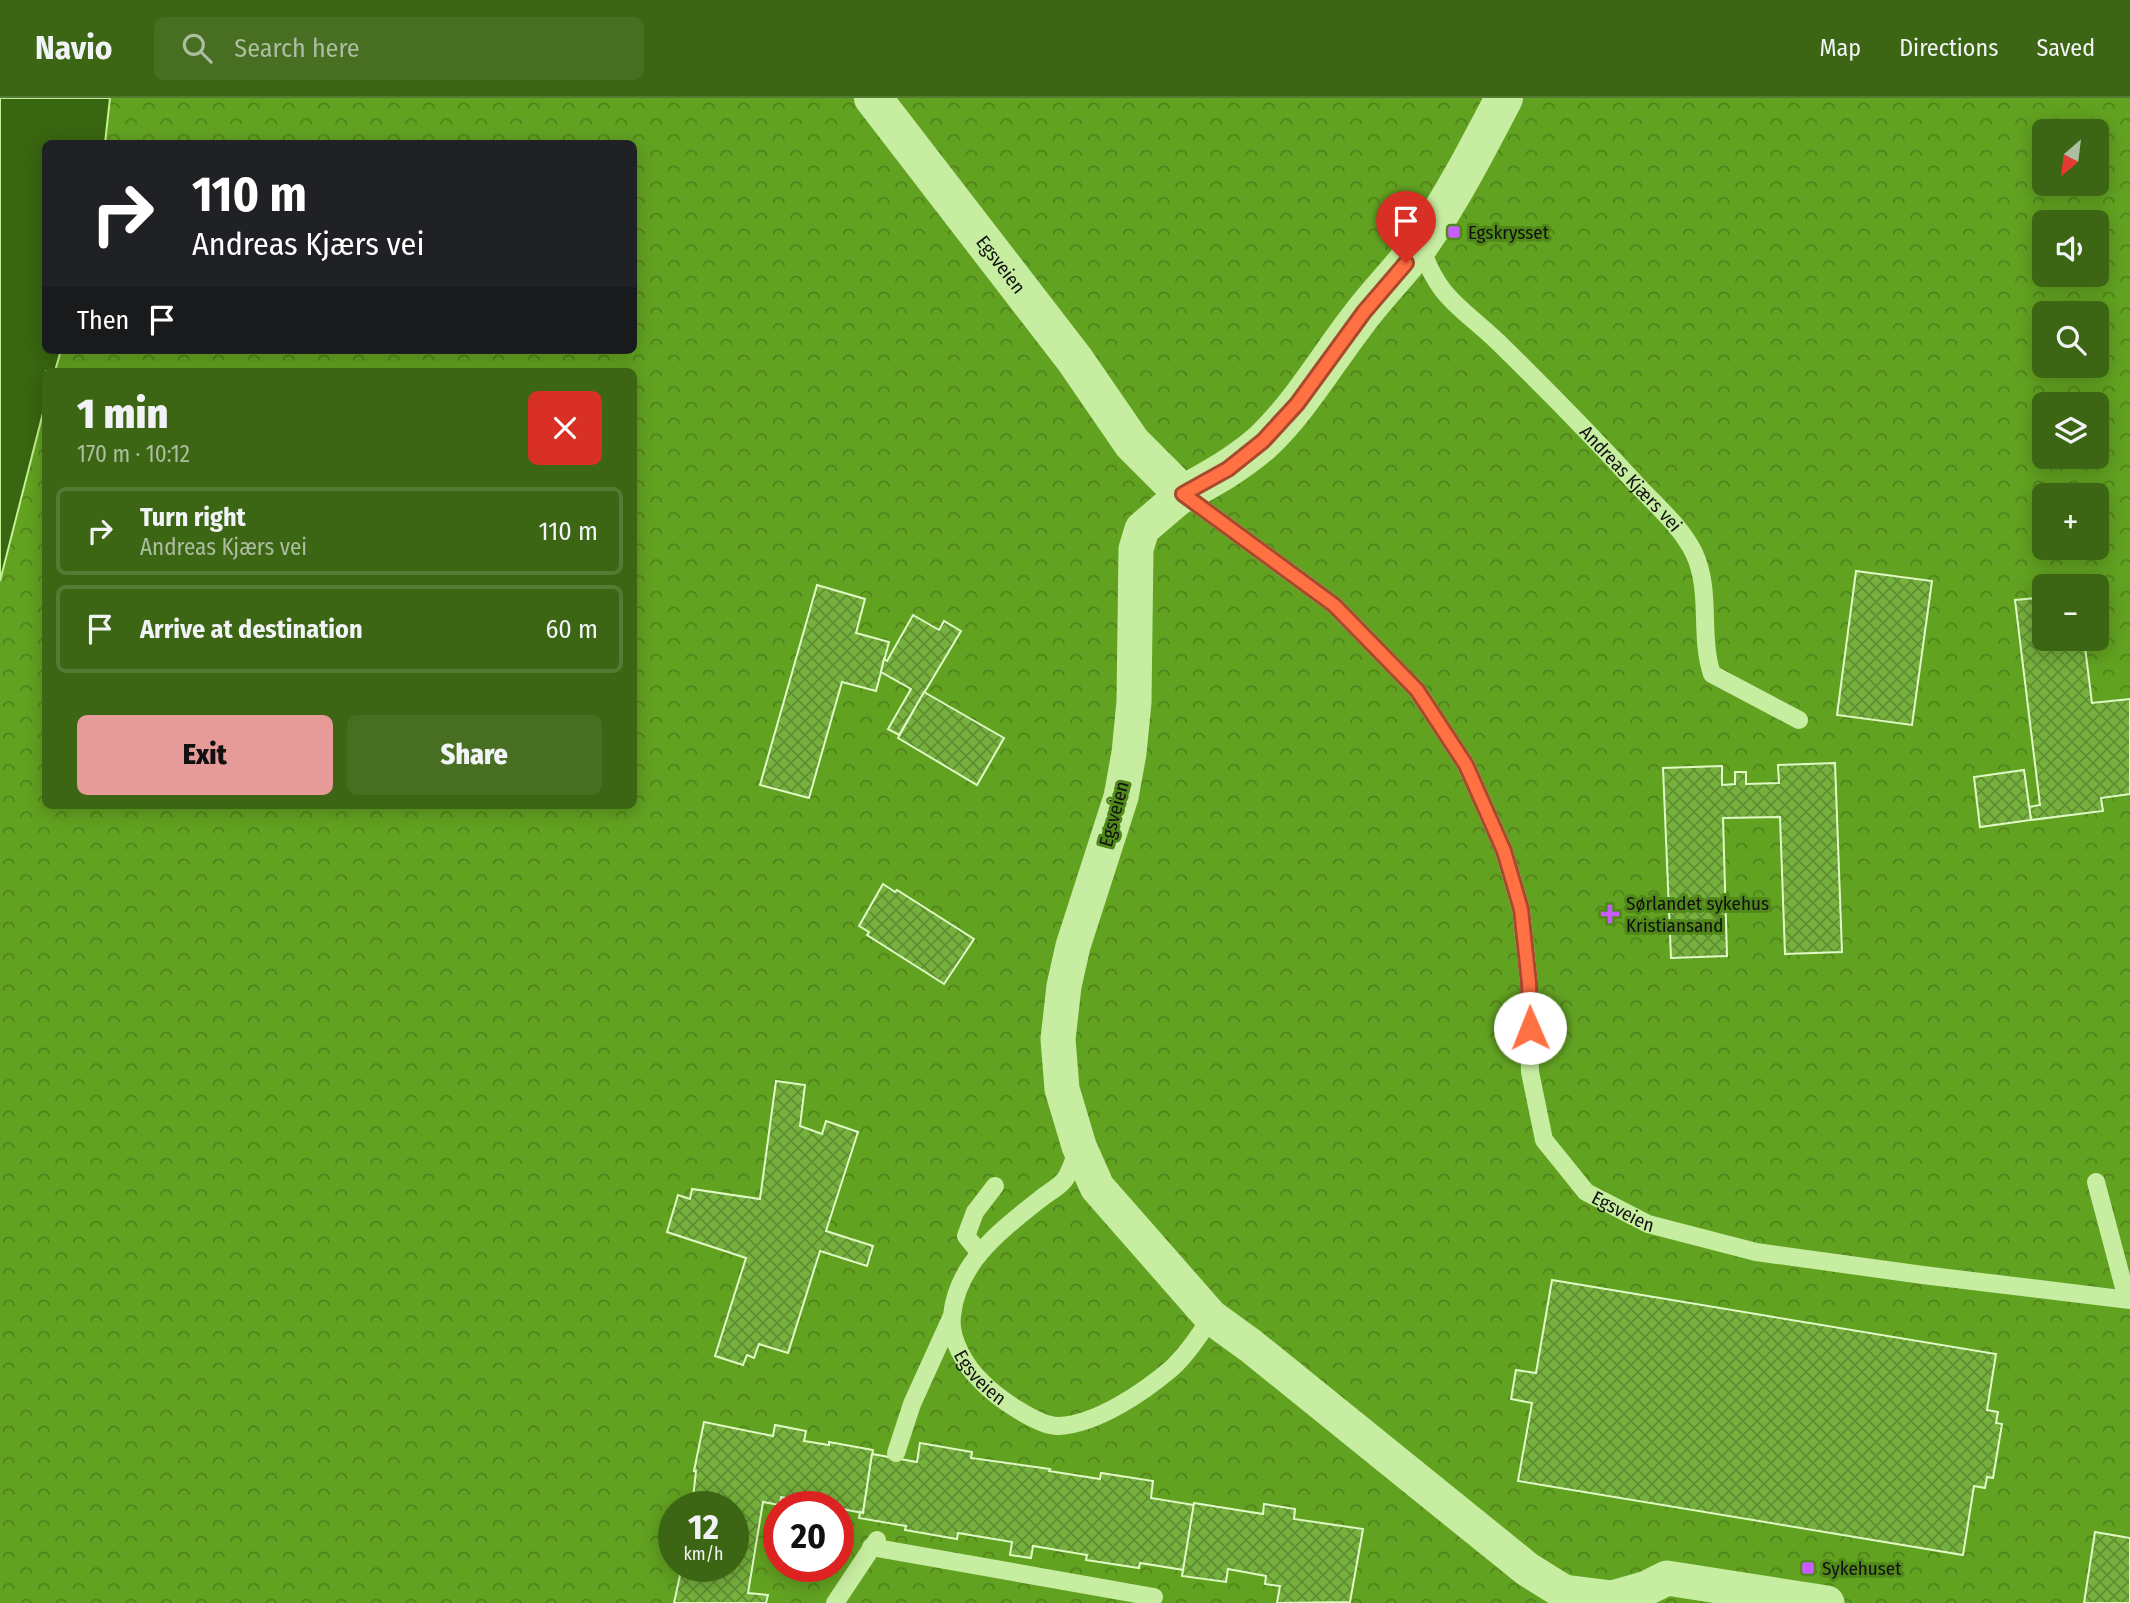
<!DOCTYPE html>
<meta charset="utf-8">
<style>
body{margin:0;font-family:"Fira Sans Condensed",sans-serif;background:#476e21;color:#f1f3f6;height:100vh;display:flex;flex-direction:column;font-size:26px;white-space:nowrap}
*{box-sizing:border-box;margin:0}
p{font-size:23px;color:#acbda0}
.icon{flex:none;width:38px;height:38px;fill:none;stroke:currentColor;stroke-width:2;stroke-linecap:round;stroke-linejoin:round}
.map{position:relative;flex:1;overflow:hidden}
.drawer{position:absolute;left:42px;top:270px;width:595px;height:441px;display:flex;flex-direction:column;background:#3c6613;border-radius:10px;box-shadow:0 4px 18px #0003}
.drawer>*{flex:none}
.hud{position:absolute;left:42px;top:42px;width:595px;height:214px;border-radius:10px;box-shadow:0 4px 18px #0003;background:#202124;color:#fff;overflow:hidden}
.needle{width:46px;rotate:208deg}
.buttons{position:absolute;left:2032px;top:21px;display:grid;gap:14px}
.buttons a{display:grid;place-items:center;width:77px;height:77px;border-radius:10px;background:#3c6613;box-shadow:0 4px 18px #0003;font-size:35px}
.speed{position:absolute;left:658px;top:1393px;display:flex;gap:14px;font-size:35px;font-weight:700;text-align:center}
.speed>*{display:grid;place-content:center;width:91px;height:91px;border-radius:50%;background:#3c6613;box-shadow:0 4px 18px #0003;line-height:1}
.speed small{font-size:18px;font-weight:400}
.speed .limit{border:10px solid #d22;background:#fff;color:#111}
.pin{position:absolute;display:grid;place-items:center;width:60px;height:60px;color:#fff;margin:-72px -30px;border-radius:50% 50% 50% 0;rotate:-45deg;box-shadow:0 0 7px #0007}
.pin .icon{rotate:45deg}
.me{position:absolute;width:77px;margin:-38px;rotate:359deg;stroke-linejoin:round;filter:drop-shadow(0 0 5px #0008)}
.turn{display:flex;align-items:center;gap:24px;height:147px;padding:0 35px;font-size:32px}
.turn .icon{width:91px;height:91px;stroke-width:2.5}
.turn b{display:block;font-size:49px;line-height:60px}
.then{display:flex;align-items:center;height:66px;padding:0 35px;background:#0003;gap:14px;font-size:26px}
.round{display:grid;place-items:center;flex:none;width:74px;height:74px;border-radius:10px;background:#476e21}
.overview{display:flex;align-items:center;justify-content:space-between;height:119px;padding:0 35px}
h1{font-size:42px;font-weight:800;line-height:52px}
.action{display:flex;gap:14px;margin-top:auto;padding:14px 35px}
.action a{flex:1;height:80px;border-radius:10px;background:#e69b98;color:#111;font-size:28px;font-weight:800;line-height:80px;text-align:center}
.action a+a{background:#476e21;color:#f1f3f6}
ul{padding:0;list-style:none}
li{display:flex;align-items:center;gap:21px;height:88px;margin:0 14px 10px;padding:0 21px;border:4px solid #557a33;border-radius:10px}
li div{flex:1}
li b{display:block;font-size:26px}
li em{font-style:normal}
header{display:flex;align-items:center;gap:42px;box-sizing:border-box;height:98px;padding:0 35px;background:#3c6613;border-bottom:2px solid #557a33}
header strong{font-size:33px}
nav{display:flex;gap:38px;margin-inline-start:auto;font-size:24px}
.search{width:490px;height:63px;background:#476e21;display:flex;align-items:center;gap:18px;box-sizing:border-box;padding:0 24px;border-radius:10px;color:#acbda0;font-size:26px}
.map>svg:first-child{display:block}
</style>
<header>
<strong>Navio</strong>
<div class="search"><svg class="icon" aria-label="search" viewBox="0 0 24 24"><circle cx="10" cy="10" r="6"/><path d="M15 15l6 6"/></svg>Search here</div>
<nav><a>Map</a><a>Directions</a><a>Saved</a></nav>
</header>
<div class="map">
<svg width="2130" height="1505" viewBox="0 0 2130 1505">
<defs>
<pattern id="park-crowns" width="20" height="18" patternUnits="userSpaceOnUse" patternTransform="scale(1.75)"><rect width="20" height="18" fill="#62a221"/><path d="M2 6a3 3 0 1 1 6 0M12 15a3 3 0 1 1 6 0" fill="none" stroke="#4f831b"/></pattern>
<pattern id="building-cross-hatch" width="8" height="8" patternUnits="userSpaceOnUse" patternTransform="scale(1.75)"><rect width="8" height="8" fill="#76b03d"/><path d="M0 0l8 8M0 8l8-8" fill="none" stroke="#5f8e32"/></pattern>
</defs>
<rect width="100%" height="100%" fill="#508819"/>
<path fill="url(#park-crowns)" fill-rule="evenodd" d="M 0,0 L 2130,0 L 2130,1505 L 0,1505 ZM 2044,33 L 2096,33 L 2096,86 L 2044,86 ZM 46,46 L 634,46 L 634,252 L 46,252 ZM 2044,124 L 2096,124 L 2096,177 L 2044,177 ZM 2044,215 L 2096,215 L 2096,268 L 2044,268 ZM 46,273 L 634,273 L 634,707 L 46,707 ZM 2044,306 L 2096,306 L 2096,359 L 2044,359 ZM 2044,397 L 2096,397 L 2096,450 L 2044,450 ZM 2044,488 L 2096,488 L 2096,541 L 2044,541 ZM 674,1409 L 733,1409 L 733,1468 L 674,1468 ZM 779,1409 L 838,1409 L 838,1468 L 779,1468 Z"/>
<path fill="#396610" stroke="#c3f093" stroke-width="2" d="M 0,0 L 110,0 L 105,45 L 46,46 L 46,252 L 61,252 L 55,273 L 46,273 L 45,307 L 0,483 Z"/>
<g fill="url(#building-cross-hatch)" stroke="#e0fac6" stroke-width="2">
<path d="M 1856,473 L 1932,483 L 1912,627 L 1837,617 Z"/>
<path d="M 817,487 L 865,501 L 856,535 L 889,544 L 876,593 L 842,584 L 809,700 L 760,687 Z"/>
<path d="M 2044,488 L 2044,541 L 2084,541 L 2092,605 L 2130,601 L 2130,696 L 2101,700 L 2103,713 L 2031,722 L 2029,709 L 2040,707 L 2015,502 L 2037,500 L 2036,489 Z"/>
<path d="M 913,517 L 939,532 L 944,523 L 961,533 L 899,637 L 888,631 L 911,591 L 881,574 L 884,561 L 887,563 Z"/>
<path d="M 924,594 L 1004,640 L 977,687 L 898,640 Z"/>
<path d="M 1835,665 L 1842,854 L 1785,856 L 1780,719 L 1723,720 L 1727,858 L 1671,860 L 1663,670 L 1722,668 L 1722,687 L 1735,686 L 1735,674 L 1746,674 L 1746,686 L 1779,685 L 1778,667 Z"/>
<path d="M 2024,672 L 2031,722 L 1980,729 L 1974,679 Z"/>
<path d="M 883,786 L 895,794 L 897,792 L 974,841 L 944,886 L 867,837 L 869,834 L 859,828 Z"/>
<path d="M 776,983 L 805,987 L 800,1028 L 822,1036 L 826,1023 L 858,1034 L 826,1133 L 873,1148 L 867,1168 L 820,1153 L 788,1255 L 759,1246 L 754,1260 L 747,1257 L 743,1267 L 715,1258 L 746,1160 L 667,1134 L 678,1097 L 690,1101 L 692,1091 L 760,1101 Z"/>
<path d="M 1552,1182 L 1996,1256 L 1987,1312 L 1998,1314 L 1996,1325 L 2002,1326 L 1993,1380 L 1987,1379 L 1985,1390 L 1974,1388 L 1963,1457 L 1518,1383 L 1532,1305 L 1511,1301 L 1516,1272 L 1536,1275 Z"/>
<path d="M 704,1324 L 773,1338 L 775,1327 L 806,1333 L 804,1343 L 829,1347 L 829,1344 L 873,1352 L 863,1415 L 781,1399 L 780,1407 L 763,1404 L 748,1495 L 768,1497 L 766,1505 L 674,1505 L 682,1468 L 733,1468 L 733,1409 L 692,1409 L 696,1373 L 694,1373 Z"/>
<path d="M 920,1345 L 972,1354 L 971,1360 L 1050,1371 L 1049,1373 L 1100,1381 L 1101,1375 L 1153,1383 L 1151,1400 L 1194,1407 L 1184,1472 L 1140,1465 L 1139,1470 L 1086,1462 L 1087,1457 L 1033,1448 L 1031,1460 L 1010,1457 L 1012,1444 L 958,1435 L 957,1441 L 905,1432 L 906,1428 L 859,1420 L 860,1414 L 863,1415 L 872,1356 L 917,1364 Z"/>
<path d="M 1194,1405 L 1263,1416 L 1264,1406 L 1295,1411 L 1294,1421 L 1363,1431 L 1350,1504 L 1277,1505 L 1280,1488 L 1265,1486 L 1266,1478 L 1228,1471 L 1226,1484 L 1182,1478 Z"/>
<path d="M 2095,1434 L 2130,1440 L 2130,1505 L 2084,1505 Z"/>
</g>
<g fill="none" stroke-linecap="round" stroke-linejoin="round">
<g stroke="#c7eda1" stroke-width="18">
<path id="s1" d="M 1420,146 C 1438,201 1459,207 1498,244 C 1546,291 1594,340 1640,390 C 1658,409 1682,430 1694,455 C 1712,493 1699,538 1712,576 L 1799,622"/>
<path id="s2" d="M 1183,396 L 1334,507 L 1417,592 L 1466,667 L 1504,753 L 1521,811 L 1529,885 L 1530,974 L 1544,1042 L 1586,1094 L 1648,1126 L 1756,1154 L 1923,1177 L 2130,1202"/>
<path id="s3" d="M 1079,1048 C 1075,1058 1072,1069 1067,1078 C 1062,1088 1047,1095 1039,1102 C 1000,1133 957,1165 952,1218 C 949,1241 966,1269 982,1284 C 996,1299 1039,1329 1059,1328 C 1097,1326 1144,1294 1172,1270 C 1187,1256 1200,1237 1211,1219"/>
<path d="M 2096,1084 L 2127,1201"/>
<path d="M 979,1154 L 966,1138 L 975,1114 L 995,1088"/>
<path d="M 896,1355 L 912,1306 L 951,1220"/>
<path d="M 871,1449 L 1154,1499"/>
<path d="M 835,1505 L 877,1442"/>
</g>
<g stroke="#c7eda1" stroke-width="35">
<path d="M 1183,396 L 1142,431 L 1136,451 L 1134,604 L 1129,655 L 1121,699 L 1073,848 L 1064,888 L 1058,941 L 1062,991 L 1079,1048 L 1097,1089 L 1211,1219 L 1251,1248 L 1527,1471 L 1564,1494 L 1576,1505"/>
<path d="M 1564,1494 L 1612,1500 L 1647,1490 L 1667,1480 L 1827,1505"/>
</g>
<path stroke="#c7eda1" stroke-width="38" id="s4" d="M 873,0 L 1075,262 L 1132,345 L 1183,396 C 1211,381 1238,366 1263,344 C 1300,309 1327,262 1358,222 C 1377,196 1400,174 1419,148 C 1451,102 1478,50 1504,0"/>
</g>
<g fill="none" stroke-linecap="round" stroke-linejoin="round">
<defs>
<path id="route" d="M 1406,165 L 1364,214 L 1297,306 L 1263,343 L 1228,371 L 1183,396 L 1334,507 L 1417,592 L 1466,667 L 1504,753 L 1521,811 L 1529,885 L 1530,930"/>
</defs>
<use href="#route" stroke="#a6492c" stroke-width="18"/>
<use href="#route" stroke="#ff7043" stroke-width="12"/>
</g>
<g fill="#c75dff" stroke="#508819" stroke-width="2.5">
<rect x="1447" y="127" width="14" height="14" rx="3.5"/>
<path d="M1606.5 805.5h7v7h7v7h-7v7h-7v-7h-7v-7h7z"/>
<rect x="1801" y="1463" width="14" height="14" rx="3.5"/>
</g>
<g text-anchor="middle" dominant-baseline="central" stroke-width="6" stroke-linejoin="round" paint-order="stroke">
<g font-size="19" fill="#111" stroke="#508819" text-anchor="start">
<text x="1468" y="134">Egskrysset</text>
<text x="1626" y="805">Sørlandet sykehus<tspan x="1626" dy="22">Kristiansand</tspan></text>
<text x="1822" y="1470">Sykehuset</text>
</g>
<g font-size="19" fill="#111" stroke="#508819">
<text stroke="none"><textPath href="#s4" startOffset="210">Egsveien</textPath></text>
<text stroke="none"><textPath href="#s1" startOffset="318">Andreas Kjærs vei</textPath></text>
<text transform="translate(1114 716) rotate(-75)">Egsveien</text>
<text stroke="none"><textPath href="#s2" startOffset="892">Egsveien</textPath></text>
<text stroke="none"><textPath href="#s3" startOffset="289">Egsveien</textPath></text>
</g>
</g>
</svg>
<div class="buttons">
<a><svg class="needle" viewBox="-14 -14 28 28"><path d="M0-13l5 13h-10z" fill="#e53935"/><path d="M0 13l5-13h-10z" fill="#acbda0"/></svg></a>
<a><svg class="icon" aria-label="sound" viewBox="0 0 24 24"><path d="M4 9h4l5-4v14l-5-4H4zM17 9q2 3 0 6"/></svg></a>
<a><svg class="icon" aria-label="search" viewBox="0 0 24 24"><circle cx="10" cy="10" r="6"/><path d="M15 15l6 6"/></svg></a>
<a><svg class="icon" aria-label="layers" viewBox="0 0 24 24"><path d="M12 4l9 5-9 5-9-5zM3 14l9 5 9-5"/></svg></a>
<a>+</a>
<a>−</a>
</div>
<div class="speed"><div>12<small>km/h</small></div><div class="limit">20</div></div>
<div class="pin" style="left:1406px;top:165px;background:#d93025"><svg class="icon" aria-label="arrive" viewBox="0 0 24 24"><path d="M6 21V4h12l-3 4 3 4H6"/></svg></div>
<svg class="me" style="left:1530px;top:930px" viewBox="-20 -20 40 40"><circle r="19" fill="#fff"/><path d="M0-13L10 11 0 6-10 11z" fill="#ff7043"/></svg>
<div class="hud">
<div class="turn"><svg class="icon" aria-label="right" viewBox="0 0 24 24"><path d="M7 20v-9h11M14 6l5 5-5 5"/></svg><div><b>110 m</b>Andreas Kjærs vei</div></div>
<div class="then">Then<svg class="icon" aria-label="arrive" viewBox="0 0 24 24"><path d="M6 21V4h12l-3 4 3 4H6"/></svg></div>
</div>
<section class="drawer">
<div class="overview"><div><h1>1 min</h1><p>170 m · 10:12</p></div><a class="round" style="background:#d93025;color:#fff"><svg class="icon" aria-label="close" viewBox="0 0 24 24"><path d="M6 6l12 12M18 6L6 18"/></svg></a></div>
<ul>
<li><svg class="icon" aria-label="right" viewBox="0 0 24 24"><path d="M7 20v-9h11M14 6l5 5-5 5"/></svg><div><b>Turn right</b><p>Andreas Kjærs vei</p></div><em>110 m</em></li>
<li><svg class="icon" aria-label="arrive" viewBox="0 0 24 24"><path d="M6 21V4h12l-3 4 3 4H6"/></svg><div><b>Arrive at destination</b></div><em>60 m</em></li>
</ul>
<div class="action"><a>Exit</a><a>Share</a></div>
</section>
</div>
